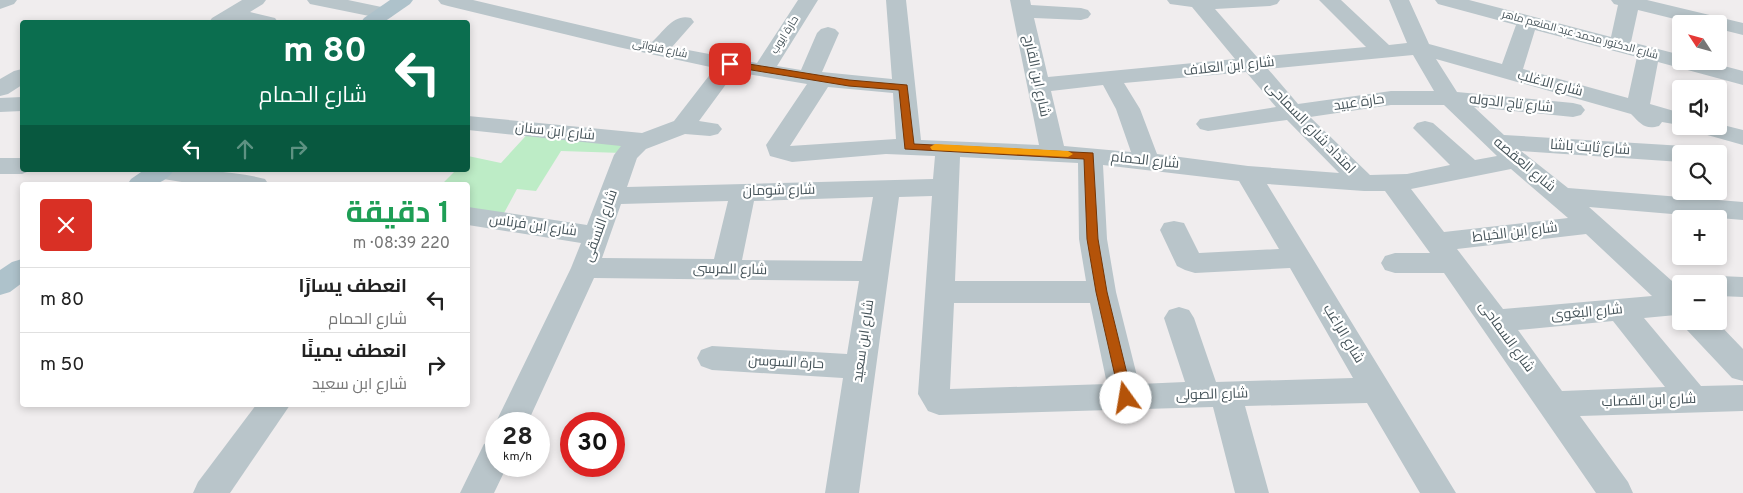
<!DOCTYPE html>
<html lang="ar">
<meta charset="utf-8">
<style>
body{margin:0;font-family:Overpass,Cairo,sans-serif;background:#f6f6f6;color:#222;direction:rtl;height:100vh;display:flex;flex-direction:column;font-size:19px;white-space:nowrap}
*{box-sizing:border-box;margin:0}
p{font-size:16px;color:#767676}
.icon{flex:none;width:28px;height:28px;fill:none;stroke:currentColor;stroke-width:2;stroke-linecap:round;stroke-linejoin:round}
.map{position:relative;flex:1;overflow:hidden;direction:ltr}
.sheet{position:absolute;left:20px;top:182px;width:450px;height:225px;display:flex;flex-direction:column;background:#fff;border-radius:5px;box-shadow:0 2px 8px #0003;direction:rtl}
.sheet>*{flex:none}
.guide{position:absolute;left:20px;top:20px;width:450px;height:152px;border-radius:5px;box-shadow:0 2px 8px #0003;direction:rtl;background:#0b6e4f;color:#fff;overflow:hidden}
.needle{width:32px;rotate:306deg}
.buttons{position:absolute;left:1672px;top:15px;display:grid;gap:10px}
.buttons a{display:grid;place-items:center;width:55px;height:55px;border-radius:5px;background:#fff;box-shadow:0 2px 8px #0003;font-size:25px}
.speed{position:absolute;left:485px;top:412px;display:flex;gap:10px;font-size:25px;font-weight:700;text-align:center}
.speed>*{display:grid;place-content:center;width:65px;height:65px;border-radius:50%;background:#fff;box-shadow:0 2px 8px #0003;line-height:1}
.speed small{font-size:12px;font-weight:400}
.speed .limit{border:8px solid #d22;background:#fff;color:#111}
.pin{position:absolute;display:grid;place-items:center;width:42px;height:42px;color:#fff;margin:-21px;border-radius:10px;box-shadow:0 2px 8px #0006}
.me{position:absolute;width:55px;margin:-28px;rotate:347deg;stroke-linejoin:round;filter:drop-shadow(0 0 4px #0008)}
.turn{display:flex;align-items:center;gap:18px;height:105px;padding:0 20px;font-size:22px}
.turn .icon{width:65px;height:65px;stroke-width:2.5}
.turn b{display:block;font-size:35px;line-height:42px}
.lanes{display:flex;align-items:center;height:48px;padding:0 20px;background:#0003;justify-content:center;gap:25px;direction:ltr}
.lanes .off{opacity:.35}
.round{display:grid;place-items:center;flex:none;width:52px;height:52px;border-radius:5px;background:#f6f6f6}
.summary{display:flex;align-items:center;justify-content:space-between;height:85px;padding:0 20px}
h1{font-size:30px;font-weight:700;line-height:38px;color:#1e9e55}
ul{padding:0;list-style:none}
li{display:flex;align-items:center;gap:15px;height:65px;padding:0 20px;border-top:1px solid #e0e0e0}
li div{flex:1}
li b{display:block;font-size:19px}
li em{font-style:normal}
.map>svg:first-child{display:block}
</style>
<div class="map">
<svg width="1743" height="493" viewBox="0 0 1743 493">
<rect width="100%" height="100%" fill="#f0edee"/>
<path fill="#bdecc6" d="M 534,127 L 631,140 L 622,153 L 561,151 L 536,191 L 517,189 L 497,226 L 468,224 L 468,185 L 441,185 L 456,170 L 468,170 L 468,156 L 501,163 Z"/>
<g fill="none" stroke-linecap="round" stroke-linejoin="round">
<g fill="#b9c5ca" fill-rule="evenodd">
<path d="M 0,0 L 17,0 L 14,4 L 0,9 Z"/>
<path d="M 242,0 L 266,0 L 263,4 L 250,12 L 275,18 L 278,22 L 209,22 L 212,18 Z"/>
<path d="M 307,0 L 348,0 L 391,9 L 394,13 L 391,17 L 384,19 L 310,4 Z"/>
<path d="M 438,0 L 473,0 L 652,42 C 664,31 674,13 691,18 L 694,22 L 672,47 L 757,63 L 798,0 L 818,0 L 777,66 L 801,70 L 817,33 L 821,29 L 828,27 L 835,29 L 839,33 L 822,72 L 892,79 L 886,0 L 906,0 L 921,140 L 1039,145 L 1010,0 L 1030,0 L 1031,5 L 1081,8 L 1088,10 L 1091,14 L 1088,18 L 1081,20 L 1034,18 L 1048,77 L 1235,59 L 1192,7 L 1170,4 L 1167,0 L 1280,0 L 1277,4 L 1270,6 L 1215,9 L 1257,57 L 1366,47 L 1319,0 L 1341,0 L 1389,45 L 1407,43 L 1389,0 L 1409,0 L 1429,44 L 1502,64 L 1516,25 L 1438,4 L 1435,0 L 1469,0 L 1611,37 L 1618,5 L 1614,4 L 1611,0 L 1647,0 L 1743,23 L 1743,35 L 1719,29 L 1719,24 L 1695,24 L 1638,10 L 1631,42 L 1681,55 L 1681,61 L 1705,61 L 1743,71 L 1743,85 L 1658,62 L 1650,104 L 1681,113 L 1681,126 L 1685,126 L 1662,122 L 1659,126 C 1645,130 1641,124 1631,114 L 1436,59 L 1457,92 L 1573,103 L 1581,105 L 1585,110 L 1581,115 L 1573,117 L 1474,107 L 1504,135 L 1684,146 L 1693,149 L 1696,154 L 1681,154 L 1681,162 L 1521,151 L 1568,188 L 1743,202 L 1743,220 L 1589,207 L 1681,289 L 1681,317 L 1676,315 L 1644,318 L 1701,386 L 1743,385 L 1743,411 L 1580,416 L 1628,482 L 1633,493 L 1596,493 L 1444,273 L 1395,273 L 1385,270 L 1381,263 L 1385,256 L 1395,253 L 1430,253 L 1385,191 L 1364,191 L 1267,184 L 1456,493 L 1420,493 L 1367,403 L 1245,406 L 1269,493 L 1235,493 L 1213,407 L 939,415 L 928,411 L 918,394 L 932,196 L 899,197 L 859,493 L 825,493 L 843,378 L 712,370 L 701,366 L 697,358 L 701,350 L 712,346 L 847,354 L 859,281 L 594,278 L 527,424 L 496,424 L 496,427 L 495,424 L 571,268 L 581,243 L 468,225 L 468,207 L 587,225 L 614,155 L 621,146 L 468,130 L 468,116 L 642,133 L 674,121 L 715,68 L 618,47 L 448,6 L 441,4 ZM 1535,30 L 1637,57 L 1628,98 L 1523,69 ZM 1413,55 L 1434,91 L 1391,91 L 1298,104 L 1268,69 ZM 735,72 L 807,84 L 766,145 L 770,156 L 792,162 L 886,154 L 935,156 L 933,179 L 627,187 L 637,158 L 646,149 L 685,134 L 710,136 L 718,134 L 722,129 L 718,124 L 699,121 ZM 1246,72 L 1276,107 L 1200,119 L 1196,124 L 1200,129 L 1208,131 L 1287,120 L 1339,173 L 1248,166 L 1157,154 L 1140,109 L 1124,83 ZM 1103,85 L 1116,109 L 1131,152 L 1064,146 L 1051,91 ZM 828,87 L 893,93 L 896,139 L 790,146 ZM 1391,105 L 1444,105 L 1497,156 L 1475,160 L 1433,123 L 1425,121 L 1417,123 L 1413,128 L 1450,165 L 1407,174 L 1370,175 L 1310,117 ZM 960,157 L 1078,163 L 1079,239 L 1086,281 L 955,281 ZM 1103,165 L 1239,181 L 1279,249 L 1199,253 L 1184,223 L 1174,221 L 1164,223 L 1160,230 L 1177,266 L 1185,270 L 1195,273 L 1290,268 L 1353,378 L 1216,382 L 1194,318 L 1189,310 L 1179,307 L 1169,310 L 1164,318 L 1185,382 L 1139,384 L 1116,292 L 1107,239 ZM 1511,169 L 1568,218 L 1444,232 L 1411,189 ZM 873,197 L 862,261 L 742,260 L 754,201 ZM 728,201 L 714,259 L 602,258 L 621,204 ZM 1586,234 L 1652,296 L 1503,309 L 1457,249 ZM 954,303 L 1090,303 L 1107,384 L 950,389 ZM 1613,321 L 1665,387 L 1562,391 L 1518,330 Z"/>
<path d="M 22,69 L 22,85 L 8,94 L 0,96 L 0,79 L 14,71 Z"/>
<path d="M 22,97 L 22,111 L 0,112 L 0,98 Z"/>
<path d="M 1719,124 L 1743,130 L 1743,145 L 1693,131 L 1689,126 L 1719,126 Z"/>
<path d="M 0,158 L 22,158 L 22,170 L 32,170 L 22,174 L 0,174 Z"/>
<path d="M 148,170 C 187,170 227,169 265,179 L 269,185 L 200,185 L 151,177 Z"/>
<path d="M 1719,276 L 1743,277 L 1743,297 L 1719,296 L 1719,284 L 1706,284 L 1709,279 Z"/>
<path d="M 1682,321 L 1716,321 L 1743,349 L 1743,381 L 1732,378 L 1686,329 Z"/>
<path d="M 256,405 L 290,405 L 230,493 L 193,493 L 198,482 Z"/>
<path d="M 496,440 L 496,466 L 507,466 L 494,493 L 460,493 L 484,444 Z"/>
</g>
<g fill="#aec2cb" fill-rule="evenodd">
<path d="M 390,0 L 413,0 L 410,4 L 384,22 L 361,22 L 364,18 Z"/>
<path d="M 144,170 L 174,170 C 162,188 146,185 127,185 L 131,179 Z"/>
<path d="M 22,259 L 22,283 L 10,292 L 0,295 L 0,270 L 12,262 Z"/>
</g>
</g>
<path fill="#b45309" stroke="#753606" d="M 730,61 L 849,80 L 907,85 L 914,144 L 1093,153 L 1098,239 L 1107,292 L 1133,398 L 1131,402 L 1126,403 L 1121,402 L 1120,398 L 1096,292 L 1087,239 L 1084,159 L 905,149 L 899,90 L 849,86 L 727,66 L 726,64 Z"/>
<path fill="#f59e0b" d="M 935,144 L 1068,151 L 1073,154 L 1068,157 L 932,150 L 930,147 Z"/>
<g text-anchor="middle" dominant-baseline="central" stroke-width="4.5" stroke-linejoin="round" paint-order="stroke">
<g font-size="11" fill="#46545a" stroke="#fff">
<text transform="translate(785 35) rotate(-58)">حارة ايوب</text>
<text transform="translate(1580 35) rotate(15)">شارع الدكتور محمد عبد المنعم ماهر</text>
<text transform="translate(660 49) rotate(12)">شارع قنواتى</text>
</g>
<g font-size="14" fill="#46545a" stroke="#fff">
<text transform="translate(1229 67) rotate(-6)">شارع ابن العلاف</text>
<text transform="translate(1036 76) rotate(78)">شارع ابن القارح</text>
<text transform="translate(1550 84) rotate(15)">شارع الاغلب</text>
<text transform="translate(1359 103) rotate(-8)">حارة عبيد</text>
<text transform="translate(1511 104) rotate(6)">شارع تاج الدوله</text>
<text transform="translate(1310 128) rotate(46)">امتداد شارع السماحى</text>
<text transform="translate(555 132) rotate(6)">شارع ابن سنان</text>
<text transform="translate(1590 148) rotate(4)">شارع ثابت باشا</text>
<text transform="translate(1145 161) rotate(6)">شارع الحمام</text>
<text transform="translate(1524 165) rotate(40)">شارع العقصه</text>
<text transform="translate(779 191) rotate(-1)">شارع شومان</text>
<text transform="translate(533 226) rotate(8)">شارع ابن فرناس</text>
<text transform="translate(601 226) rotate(-70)">شارع النسقى</text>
<text transform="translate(1515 233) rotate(-7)">شارع ابن الخياط</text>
<text transform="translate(730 270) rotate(1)">شارع المرسى</text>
<text transform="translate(1587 313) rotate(-5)">شارع البغوى</text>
<text transform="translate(1343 334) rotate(59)">شارع الراغب</text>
<text transform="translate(1506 337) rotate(54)">شارع السماحى</text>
<text transform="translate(864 341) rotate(-82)">شارع ابن سعيد</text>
<text transform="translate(786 363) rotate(3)">حارة السوسن</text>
<text transform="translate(1212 395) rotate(-2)">شارع الصولى</text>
<text transform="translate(1649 401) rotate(-2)">شارع ابن القصاب</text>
</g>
</g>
</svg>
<div class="buttons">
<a><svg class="needle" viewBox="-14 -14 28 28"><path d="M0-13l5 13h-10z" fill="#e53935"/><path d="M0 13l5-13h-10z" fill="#767676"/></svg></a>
<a><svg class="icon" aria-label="sound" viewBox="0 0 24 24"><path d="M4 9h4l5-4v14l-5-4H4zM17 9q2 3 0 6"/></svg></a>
<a><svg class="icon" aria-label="search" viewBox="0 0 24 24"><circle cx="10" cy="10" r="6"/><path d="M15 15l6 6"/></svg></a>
<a>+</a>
<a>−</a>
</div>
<div class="speed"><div>28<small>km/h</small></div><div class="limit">30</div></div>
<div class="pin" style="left:730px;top:64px;background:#d93025"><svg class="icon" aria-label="arrive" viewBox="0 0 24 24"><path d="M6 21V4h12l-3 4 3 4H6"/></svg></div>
<svg class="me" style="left:1126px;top:398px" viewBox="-20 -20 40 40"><circle r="19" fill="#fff"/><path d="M0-13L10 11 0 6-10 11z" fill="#b45309"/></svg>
<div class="guide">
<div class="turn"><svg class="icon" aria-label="left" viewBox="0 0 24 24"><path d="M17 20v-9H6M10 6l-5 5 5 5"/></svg><div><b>80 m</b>شارع الحمام</div></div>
<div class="lanes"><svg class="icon" aria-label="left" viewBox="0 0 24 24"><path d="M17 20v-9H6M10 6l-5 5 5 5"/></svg><svg class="icon off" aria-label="ahead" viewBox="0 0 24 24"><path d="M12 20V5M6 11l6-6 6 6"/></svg><svg class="icon off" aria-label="right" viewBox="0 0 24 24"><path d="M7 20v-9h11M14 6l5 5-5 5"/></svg></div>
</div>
<section class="sheet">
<div class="summary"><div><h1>1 دقيقة</h1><p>220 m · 08:39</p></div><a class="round" style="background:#d93025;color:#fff"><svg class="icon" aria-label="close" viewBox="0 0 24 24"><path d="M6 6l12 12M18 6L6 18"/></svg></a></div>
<ul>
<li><svg class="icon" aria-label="left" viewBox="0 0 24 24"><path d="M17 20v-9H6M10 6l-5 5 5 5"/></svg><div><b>انعطف يسارًا</b><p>شارع الحمام</p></div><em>80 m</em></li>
<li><svg class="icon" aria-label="right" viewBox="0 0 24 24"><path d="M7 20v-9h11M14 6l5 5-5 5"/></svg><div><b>انعطف يمينًا</b><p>شارع ابن سعيد</p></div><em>50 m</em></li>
</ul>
</section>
</div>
